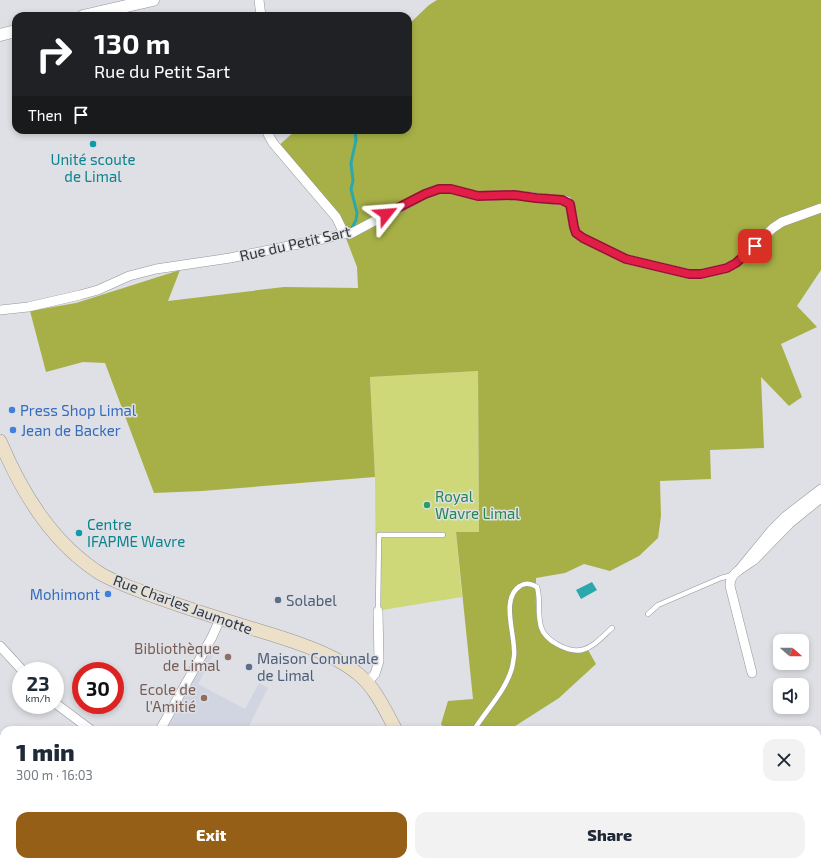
<!DOCTYPE html>
<meta charset="utf-8">
<style>
body{margin:0;font-family:"Exo 2",sans-serif;background:#f2f2f3;color:#1f2937;height:100vh;display:flex;flex-direction:column;font-size:15px;white-space:nowrap}
*{box-sizing:border-box;margin:0}
p{font-size:13px;color:#747a83}
.icon{flex:none;width:22px;height:22px;fill:none;stroke:currentColor;stroke-width:2;stroke-linecap:round;stroke-linejoin:round}
.map{position:relative;flex:1;overflow:hidden}
.details{position:absolute;left:0px;top:726px;width:821px;height:140px;display:flex;flex-direction:column;background:#fff;border-radius:12px 12px 0 0;box-shadow:0 2px 6px #0003}
.details>*{flex:none}
.banner{position:absolute;left:12px;top:12px;width:400px;height:122px;border-radius:12px;box-shadow:0 2px 6px #0003;background:#202124;color:#fff;overflow:hidden}
.needle{width:26px;rotate:110deg}
.buttons{position:absolute;left:773px;top:634px;display:grid;gap:8px}
.buttons a{display:grid;place-items:center;width:36px;height:36px;border-radius:8px;background:#fff;box-shadow:0 2px 6px #0003;font-size:20px}
.speed{position:absolute;left:12px;top:662px;display:flex;gap:8px;font-size:20px;font-weight:700;text-align:center}
.speed>*{display:grid;place-content:center;width:52px;height:52px;border-radius:50%;background:#fff;box-shadow:0 2px 6px #0003;line-height:1}
.speed small{font-size:10px;font-weight:400}
.speed .limit{border:6px solid #d22;background:#fff;color:#111}
.pin{position:absolute;display:grid;place-items:center;width:34px;height:34px;color:#fff;margin:-17px;border-radius:8px;box-shadow:0 2px 6px #0006}
.me{position:absolute;width:44px;margin:-22px;rotate:62deg;stroke-linejoin:round;filter:drop-shadow(0 0 3px #0008)}
.turn{display:flex;align-items:center;gap:14px;height:84px;padding:0 16px;font-size:18px}
.turn .icon{width:52px;height:52px;stroke-width:2.5}
.turn b{display:block;font-size:28px;line-height:34px}
.then{display:flex;align-items:center;height:38px;padding:0 16px;background:#0003;gap:8px;font-size:15px}
.round{display:grid;place-items:center;flex:none;width:42px;height:42px;border-radius:12px;background:#f2f2f3}
.headline{display:flex;align-items:center;justify-content:space-between;height:68px;padding:0 16px}
h1{font-size:24px;font-weight:800;line-height:30px}
.button{display:flex;gap:8px;margin-top:auto;padding:8px 16px}
.button a{flex:1;height:46px;border-radius:12px;background:#955f17;color:#fff;font-size:16px;font-weight:800;line-height:46px;text-align:center}
.button a+a{background:#f2f2f3;color:#1f2937}
.map>svg:first-child{display:block}
</style>
<div class="map">
<svg width="821" height="866" viewBox="0 0 821 866">
<rect width="100%" height="100%" fill="#dee0e5"/>
<path fill="#d0d5e1" d="M 209,651 L 214,653 L 198,684 L 245,709 L 259,683 L 268,688 L 247,730 L 168,730 L 167,729 Z"/>
<g fill="#ced879">
<path d="M 478,371 L 479,533 L 456,533 L 462,597 L 376,611 L 375,477 L 370,377 Z"/>
<path d="M 0,795 L 4,799 L 4,862 L 65,862 L 69,866 L 0,866 Z"/>
<path d="M 302,862 L 334,862 L 333,866 L 307,866 Z"/>
<path d="M 366,862 L 389,862 L 386,866 L 364,866 Z"/>
</g>
<g fill="#a7b046">
<path d="M 437,0 L 821,0 L 821,270 L 797,306 L 817,327 L 781,344 L 802,397 L 789,406 L 761,377 L 764,448 L 710,450 L 711,479 L 660,481 L 661,516 L 658,538 L 639,556 L 610,571 L 584,564 L 565,573 L 536,578 C 536,621 531,652 587,648 L 596,664 L 559,698 L 509,730 L 445,730 L 441,724 L 448,701 L 473,699 L 456,532 L 479,532 L 478,371 L 370,377 L 375,477 L 202,491 L 154,493 L 105,363 L 83,362 L 46,372 L 30,311 L 76,303 L 180,270 L 168,301 L 284,287 L 358,288 L 357,267 L 344,233 L 276,148 L 296,130 L 408,130 L 408,25 L 429,5 Z"/>
<path d="M 218,862 L 302,862 L 307,866 L 215,866 Z"/>
<path d="M 334,862 L 366,862 L 364,866 L 333,866 Z"/>
<path d="M 389,862 L 413,862 L 408,866 L 386,866 Z"/>
</g>
<path fill="#2aa8ab" d="M 592,582 L 597,590 L 581,599 L 576,590 Z"/>
<g fill="none" stroke-linecap="round" stroke-linejoin="round">
<g stroke="#2aa8ab" stroke-width="3">
<path d="M 351,230 L 356,220 L 357,213 L 351,189 L 353,181 L 351,163 L 356,140 L 355,130"/>
<path d="M 338,866 L 340,862"/>
</g>
<defs>
<g id="service">
<path d="M 378,611 L 379,535 L 443,535"/>
<path d="M 648,614 L 658,605 L 721,578 L 733,575"/>
<path d="M 474,730 C 487,709 505,692 512,668 C 513,662 515,655 514,650 C 514,631 501,598 520,586 C 526,582 532,584 537,587 C 541,600 537,614 541,627 C 545,641 569,653 582,650 C 594,647 603,636 612,628"/>
</g>
<g id="minor">
<path d="M 259,0 L 261,16"/>
<path d="M 268,130 L 268,134 L 273,143 L 336,217 L 344,233"/>
<path d="M 0,310 L 28,307 L 80,295 L 98,290 L 129,276 L 156,269 L 230,258 L 328,238 L 344,233 L 350,234 L 425,194 L 439,189 L 451,189 L 478,196 L 514,195 L 567,201 L 570,204 L 574,227 L 576,233 L 583,238 L 626,259 L 689,274 L 701,274 L 727,268 L 736,263 L 773,228 L 782,222 L 821,208"/>
<path d="M 821,489 L 786,516 L 771,531 L 739,570 L 754,560 L 790,523 L 821,498"/>
<path d="M 739,570 C 733,575 730,578 730,586 L 752,673"/>
<path d="M 0,646 L 23,671"/>
<path d="M 367,683 L 375,674 L 379,661 L 378,611"/>
<path d="M 55,703 L 91,730"/>
<path d="M 160,730 L 212,637 L 220,619"/>
<path d="M 797,862 L 800,866"/>
</g>
<g id="tertiary">
<path d="M 83,16 L 153,0"/>
<path d="M 0,35 L 16,31"/>
</g>
<g id="secondary">
<path d="M 0,441 C 22,493 52,543 101,574 C 113,581 127,586 140,591 C 178,606 218,618 257,630 C 287,639 333,653 357,673 C 375,687 385,710 396,730"/>
<path d="M 468,862 L 470,866"/>
</g>
</defs>
<use href="#service" stroke="#94969b" stroke-width="5.5"/>
<use href="#minor" stroke="#94969b" stroke-width="10"/>
<use href="#tertiary" stroke="#94969b" stroke-width="13"/>
<use href="#secondary" stroke="#94969b" stroke-width="14"/>
<use href="#service" stroke="#fff" stroke-width="4.5"/>
<use href="#minor" stroke="#fff" stroke-width="9"/>
<use href="#tertiary" stroke="#fff" stroke-width="12"/>
<use href="#secondary" stroke="#ece0c9" stroke-width="13"/>
<g stroke="#636467" stroke-width="3" stroke-dasharray="6 3" stroke-linecap="butt">
<path d="M 0,782 L 4,786"/>
<path d="M 80,862 L 84,866"/>
</g>
</g>
<g fill="none" stroke-linecap="round" stroke-linejoin="round">
<defs>
<path id="route" d="M 386,214 L 425,194 L 439,189 L 451,189 L 478,196 L 514,195 L 536,198 L 562,200 L 570,204 L 574,227 L 576,233 L 583,238 L 626,259 L 689,274 L 701,274 L 727,268 L 736,263 L 755,246"/>
</defs>
<use href="#route" stroke="#92132f" stroke-width="10"/>
<use href="#route" stroke="#e11d48" stroke-width="7"/>
</g>
<g fill="#0f9aa8" stroke="#dee0e5" stroke-width="1.5">
<circle cx="93" cy="144" r="4"/>
<circle cx="79" cy="533" r="4"/>
</g>
<g fill="#3f7fe0" stroke="#dee0e5" stroke-width="1.5">
<circle cx="12" cy="410" r="4"/>
<circle cx="13" cy="430" r="4"/>
<circle cx="108" cy="594" r="4"/>
</g>
<circle fill="#2e9e5b" stroke="#dee0e5" stroke-width="1.5" cx="427" cy="505" r="4"/>
<g fill="#5c6f8a" stroke="#dee0e5" stroke-width="1.5">
<circle cx="278" cy="600" r="4"/>
<circle cx="249" cy="667" r="4"/>
</g>
<g fill="#8d6e63" stroke="#dee0e5" stroke-width="1.5">
<circle cx="228" cy="657" r="4"/>
<circle cx="204" cy="698" r="4"/>
</g>
<g text-anchor="middle" dominant-baseline="central" stroke-width="3" stroke-linejoin="round" paint-order="stroke">
<g font-size="15" fill="#0d838f" stroke="#dee0e5">
<text x="93" y="159">Unité scoute<tspan x="93" dy="17">de Limal</tspan></text>
<text x="87" y="524" text-anchor="start">Centre<tspan x="87" dy="17">IFAPME Wavre</tspan></text>
</g>
<g font-size="15" fill="#363739" stroke="#dee0e5">
<text transform="translate(295 243) rotate(-13)">Rue du Petit Sart</text>
<text transform="translate(183 604) rotate(20)">Rue Charles Jaumotte</text>
</g>
<g font-size="15" fill="#366cbe" stroke="#dee0e5" text-anchor="start">
<text x="20" y="410">Press Shop Limal</text>
<text x="21" y="430">Jean de Backer</text>
<text x="100" y="594" text-anchor="end">Mohimont</text>
</g>
<g font-size="15" fill="#27864d" stroke="#dee0e5" text-anchor="start">
<text x="435" y="496">Royal<tspan x="435" dy="17">Wavre Limal</tspan></text>
</g>
<g font-size="15" fill="#4e5e75" stroke="#dee0e5" text-anchor="start">
<text x="286" y="600">Solabel</text>
<text x="257" y="658">Maison Comunale<tspan x="257" dy="17">de Limal</tspan></text>
</g>
<g font-size="15" fill="#785e54" stroke="#dee0e5" text-anchor="end">
<text x="220" y="648">Bibliothèque<tspan x="220" dy="17">de Limal</tspan></text>
<text x="196" y="689">Ecole de<tspan x="196" dy="17">l'Amitié</tspan></text>
</g>
</g>
</svg>
<div class="buttons">
<a><svg class="needle" viewBox="-14 -14 28 28"><path d="M0-13l5 13h-10z" fill="#e53935"/><path d="M0 13l5-13h-10z" fill="#747a83"/></svg></a>
<a><svg class="icon" aria-label="sound" viewBox="0 0 24 24"><path d="M4 9h4l5-4v14l-5-4H4zM17 9q2 3 0 6"/></svg></a>
</div>
<div class="speed"><div>23<small>km/h</small></div><div class="limit">30</div></div>
<div class="pin" style="left:755px;top:246px;background:#d93025"><svg class="icon" aria-label="arrive" viewBox="0 0 24 24"><path d="M6 21V4h12l-3 4 3 4H6"/></svg></div>
<svg class="me" style="left:386px;top:214px" viewBox="-20 -20 40 40"><path d="M0-17L14 15 0 8-14 15z" fill="#e11d48" stroke="#fff" stroke-width="4"/></svg>
<div class="banner">
<div class="turn"><svg class="icon" aria-label="right" viewBox="0 0 24 24"><path d="M7 20v-9h11M14 6l5 5-5 5"/></svg><div><b>130 m</b>Rue du Petit Sart</div></div>
<div class="then">Then<svg class="icon" aria-label="arrive" viewBox="0 0 24 24"><path d="M6 21V4h12l-3 4 3 4H6"/></svg></div>
</div>
<section class="details">
<div class="headline"><div><h1>1 min</h1><p>300 m · 16:03</p></div><a class="round"><svg class="icon" aria-label="close" viewBox="0 0 24 24"><path d="M6 6l12 12M18 6L6 18"/></svg></a></div>
<div class="button"><a>Exit</a><a>Share</a></div>
</section>
</div>
